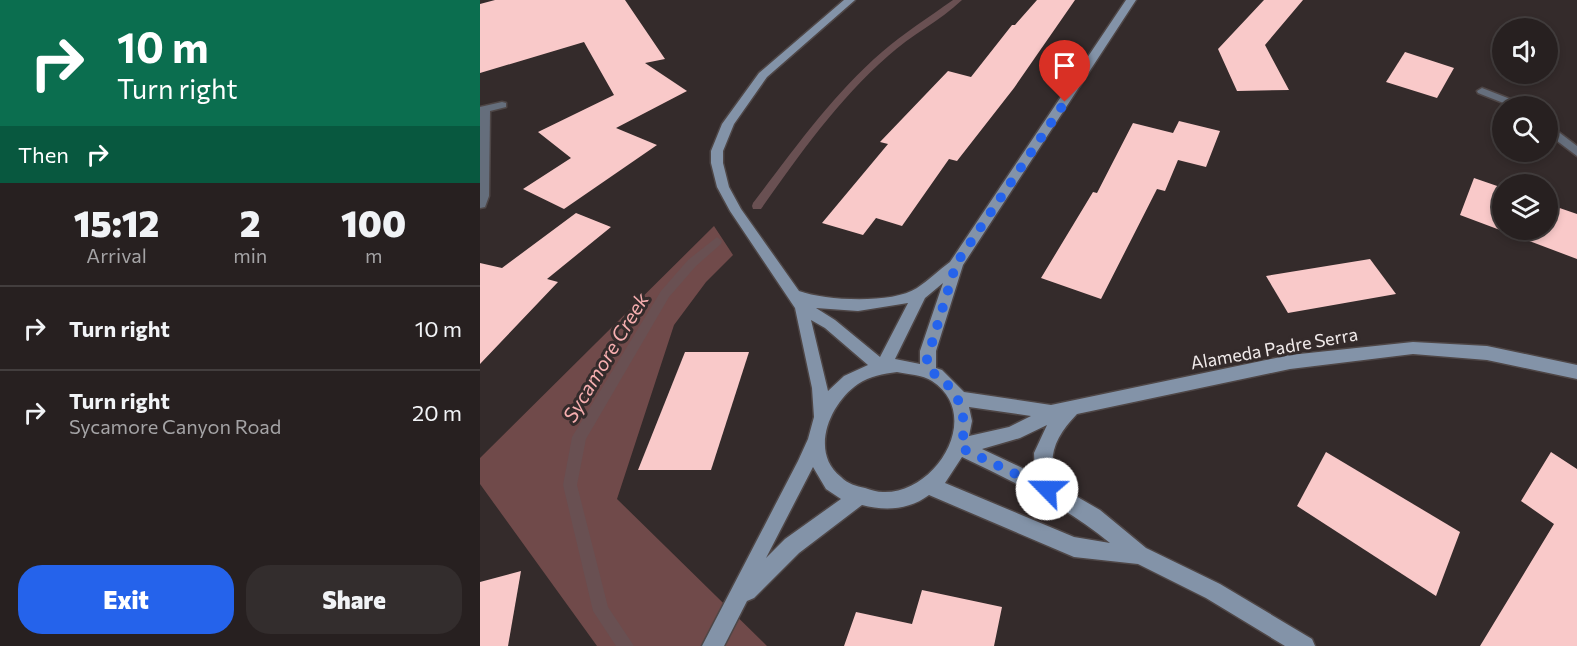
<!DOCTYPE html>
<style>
body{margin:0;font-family:Commissioner,sans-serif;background:#332d2d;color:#f1f3f6;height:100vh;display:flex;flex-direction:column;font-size:22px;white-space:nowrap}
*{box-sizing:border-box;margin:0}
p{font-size:20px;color:#a4a3a5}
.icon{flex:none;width:33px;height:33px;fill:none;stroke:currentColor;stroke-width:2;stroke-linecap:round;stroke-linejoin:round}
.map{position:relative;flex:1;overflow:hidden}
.sheet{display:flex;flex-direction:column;background:#272020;width:480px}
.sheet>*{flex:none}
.banner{background:#0b6e4f;color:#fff;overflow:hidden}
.fabs{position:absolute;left:1012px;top:18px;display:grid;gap:12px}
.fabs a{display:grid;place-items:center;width:66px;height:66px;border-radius:50%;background:#272020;box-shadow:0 3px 9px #0003,0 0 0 2px #433e3e;font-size:30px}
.pin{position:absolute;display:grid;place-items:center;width:51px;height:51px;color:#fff;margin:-62px -26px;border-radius:50% 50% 50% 0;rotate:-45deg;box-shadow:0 0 6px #0007}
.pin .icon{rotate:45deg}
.me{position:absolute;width:66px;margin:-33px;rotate:293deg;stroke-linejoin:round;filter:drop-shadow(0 0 4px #0008)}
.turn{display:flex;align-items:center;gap:21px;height:126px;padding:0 18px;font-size:27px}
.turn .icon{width:78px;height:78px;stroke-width:2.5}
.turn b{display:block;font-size:42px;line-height:51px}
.then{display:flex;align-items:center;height:57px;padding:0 18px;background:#0003;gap:12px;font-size:22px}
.eta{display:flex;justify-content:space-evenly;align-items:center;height:102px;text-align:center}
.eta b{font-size:36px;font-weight:800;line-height:42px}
.primary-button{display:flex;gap:12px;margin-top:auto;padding:12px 18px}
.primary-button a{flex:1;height:69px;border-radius:24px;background:#2563eb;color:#fff;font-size:24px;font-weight:800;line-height:69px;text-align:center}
.primary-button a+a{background:#332d2d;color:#f1f3f6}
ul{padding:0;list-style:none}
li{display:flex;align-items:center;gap:18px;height:84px;padding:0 18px;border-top:2px solid #433e3e}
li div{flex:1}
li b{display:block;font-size:22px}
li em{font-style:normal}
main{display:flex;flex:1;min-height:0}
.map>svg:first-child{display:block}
</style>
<main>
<section class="sheet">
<div class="banner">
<div class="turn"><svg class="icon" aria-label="right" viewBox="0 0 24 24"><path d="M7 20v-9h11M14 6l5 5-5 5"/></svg><div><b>10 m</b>Turn right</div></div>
<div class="then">Then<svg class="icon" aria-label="right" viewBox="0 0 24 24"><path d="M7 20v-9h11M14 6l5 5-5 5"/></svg></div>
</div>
<div class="eta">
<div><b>15:12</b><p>Arrival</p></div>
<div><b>2</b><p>min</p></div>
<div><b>100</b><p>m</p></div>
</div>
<ul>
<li><svg class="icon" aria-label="right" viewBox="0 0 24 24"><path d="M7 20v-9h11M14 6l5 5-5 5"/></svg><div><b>Turn right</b></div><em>10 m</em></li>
<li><svg class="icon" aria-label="right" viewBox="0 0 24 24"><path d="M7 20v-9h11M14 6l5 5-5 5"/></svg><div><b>Turn right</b><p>Sycamore Canyon Road</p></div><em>20 m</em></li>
</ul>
<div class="primary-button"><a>Exit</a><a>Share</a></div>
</section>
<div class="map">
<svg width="1097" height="646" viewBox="0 0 1097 646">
<rect width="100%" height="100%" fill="#342b2b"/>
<path fill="#704a4a" d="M 234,226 L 253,255 L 226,282 L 194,325 L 137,499 L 287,646 L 117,646 L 0,484 L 0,458 Z"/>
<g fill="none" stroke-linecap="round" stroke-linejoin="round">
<g fill="#695052" fill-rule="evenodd">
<path d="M 473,0 L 482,0 C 460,21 431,35 408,56 C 358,100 319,155 281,209 L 273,209 L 272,206 L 273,203 C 313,151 352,95 402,52 C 424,33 449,17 473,0 Z"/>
<path d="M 237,237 L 242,241 L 241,244 L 216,266 L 189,297 L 106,439 L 97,485 L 128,607 L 154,646 L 136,646 L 113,611 L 83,485 L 92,437 L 181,291 L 208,260 Z"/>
</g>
</g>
<g fill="#f9c9c9">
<path d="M 15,0 L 145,0 L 185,59 L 165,63 L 207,91 L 136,128 L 177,145 L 84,209 L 43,189 L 91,158 L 58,132 L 134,95 L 104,42 L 0,73 L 0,4 Z"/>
<path d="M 557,0 L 595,0 L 534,88 L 477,161 L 469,159 L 422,226 L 396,218 L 383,235 L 342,223 L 408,144 L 400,142 L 468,71 L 491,77 L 532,25 L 535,25 Z"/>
<path d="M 784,0 L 823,0 L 785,45 L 809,90 L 757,91 L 738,49 Z"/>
<path d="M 925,52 L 974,68 L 957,98 L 906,82 Z"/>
<path d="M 699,121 L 740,131 L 726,167 L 698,160 L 685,191 L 677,189 L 621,299 L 561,278 L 613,192 L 617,193 L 653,123 L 693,133 Z"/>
<path d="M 994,178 L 1023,188 L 1023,230 L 1068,230 L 1068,204 L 1097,214 L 1097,259 L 980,215 Z"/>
<path d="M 96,213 L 131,227 L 67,279 L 78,282 L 0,364 L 0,263 L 22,268 Z"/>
<path d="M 890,259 L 916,294 L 808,313 L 786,276 Z"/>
<path d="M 205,352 L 269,352 L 231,470 L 158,470 Z"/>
<path d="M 846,452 L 980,532 L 956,596 L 817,506 Z"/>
<path d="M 1071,452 L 1097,469 L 1097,646 L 1000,646 L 1074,524 L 1041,501 Z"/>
<path d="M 41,571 L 28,646 L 0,646 L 0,582 Z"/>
<path d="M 442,590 L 522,607 L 514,646 L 364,646 L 376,612 L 432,624 Z"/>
</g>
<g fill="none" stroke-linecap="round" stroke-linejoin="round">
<defs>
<g id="lane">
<path d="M 1002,88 L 1043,104 L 1045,106 L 1031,106 L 998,93 L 997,91 Z"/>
<path d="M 1068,124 L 1097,146 L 1097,156 L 1068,134 Z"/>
</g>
<path id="street" d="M 22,102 L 26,103 L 26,107 L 10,111 L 9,196 L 5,207 L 0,208 L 0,107 Z"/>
<path id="secondary" d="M 364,0 L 375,0 L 287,77 L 254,124 L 243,151 L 243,163 L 249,187 L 261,209 L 319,291 C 347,301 412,304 437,288 C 449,280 459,270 470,262 L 646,0 L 656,0 L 483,265 L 456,351 L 456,368 L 462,370 L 484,392 L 571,405 L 810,355 L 933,342 L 1007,346 L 1097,365 L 1097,379 L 1007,360 L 933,354 L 810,369 L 597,414 C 577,435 567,453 575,484 L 620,510 L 666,548 L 740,584 L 832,639 L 835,646 L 805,646 L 726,598 L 658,564 L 594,557 L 449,495 C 429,510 405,511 382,505 L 319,553 L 274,598 L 267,601 L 244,646 L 222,646 L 318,461 L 328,439 L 334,417 L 332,388 L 315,308 L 250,211 L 237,187 L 231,163 L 231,151 L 242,124 L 279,73 ZM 463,283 L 440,351 L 440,364 L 415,359 L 445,298 ZM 428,303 L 400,357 L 355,320 L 336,308 L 378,311 ZM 331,320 L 345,328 L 388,365 L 364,376 L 348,391 ZM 417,372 C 427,374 443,375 452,381 C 504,415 456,494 403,492 C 397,492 391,490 385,488 C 376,486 368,484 361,477 C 329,452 350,403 378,384 C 390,376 403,374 417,372 ZM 489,407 L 551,416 L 529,427 L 489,436 L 492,421 ZM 567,425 L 554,453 L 555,474 L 502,449 L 540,438 ZM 482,457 C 534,482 585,506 630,543 L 594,537 L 465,483 ZM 333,467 L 346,489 L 361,499 L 305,539 L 286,558 Z"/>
</defs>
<use href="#lane" stroke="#4e4646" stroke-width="3"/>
<use href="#street" stroke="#4e4646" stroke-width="3"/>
<use href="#secondary" stroke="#4e4646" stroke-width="3"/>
<use href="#lane" fill="#656e7c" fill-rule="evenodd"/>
<use href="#street" fill="#656e7c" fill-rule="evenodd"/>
<use href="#secondary" fill="#8393a8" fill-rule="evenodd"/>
</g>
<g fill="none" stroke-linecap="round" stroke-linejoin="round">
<path stroke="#2563eb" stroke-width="10" stroke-dasharray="0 18" d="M 567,489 L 481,448 C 489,414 479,387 448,370 L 447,359 L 476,264 L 585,102"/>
</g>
<g text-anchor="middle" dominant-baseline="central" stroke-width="6" stroke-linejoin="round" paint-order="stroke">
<g font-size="18" fill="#f1ebeb" stroke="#342b2b">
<text transform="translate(794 348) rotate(-10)">Alameda Padre Serra</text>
</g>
<g font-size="20" font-style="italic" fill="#f7afb0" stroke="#342b2b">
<text transform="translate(125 357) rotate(-59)">Sycamore Creek</text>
</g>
</g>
</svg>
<div class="fabs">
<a><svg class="icon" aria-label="sound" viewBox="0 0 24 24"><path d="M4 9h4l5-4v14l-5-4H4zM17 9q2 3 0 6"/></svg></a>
<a><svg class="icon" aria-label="search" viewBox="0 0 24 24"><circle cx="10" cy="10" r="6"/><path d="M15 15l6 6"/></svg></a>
<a><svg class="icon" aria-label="layers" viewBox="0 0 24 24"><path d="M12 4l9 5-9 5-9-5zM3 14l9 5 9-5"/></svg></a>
</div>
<div class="pin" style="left:585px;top:102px;background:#d93025"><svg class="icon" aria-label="arrive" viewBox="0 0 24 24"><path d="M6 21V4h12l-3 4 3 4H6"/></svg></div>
<svg class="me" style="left:567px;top:489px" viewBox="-20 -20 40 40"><circle r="19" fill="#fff"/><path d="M0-13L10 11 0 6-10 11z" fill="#2563eb"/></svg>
</div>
</main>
